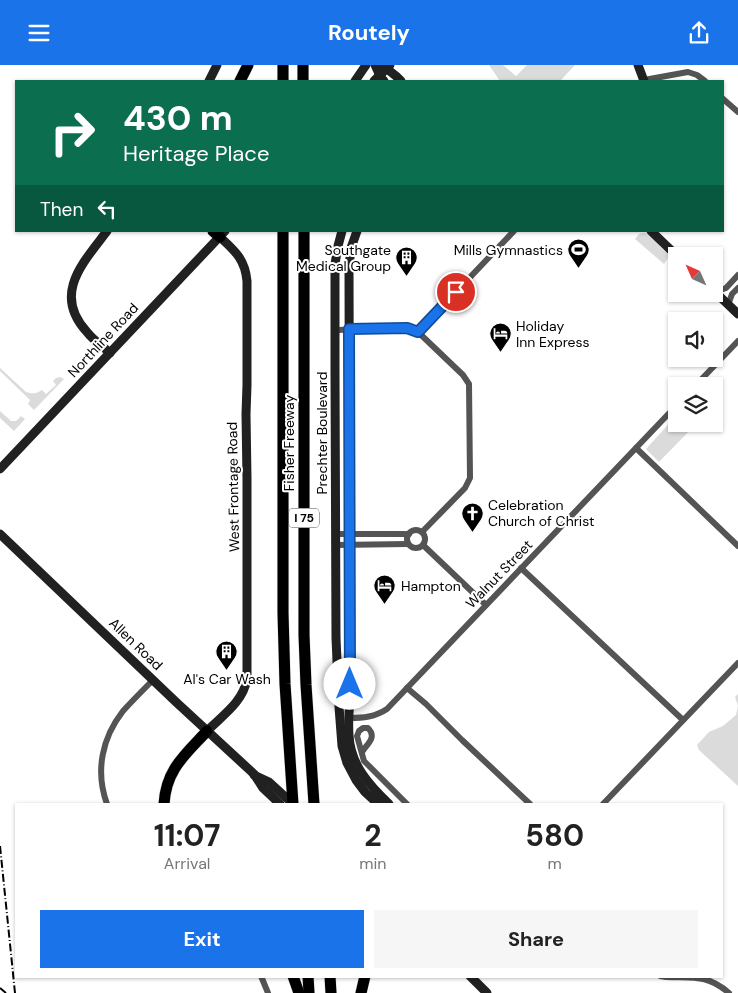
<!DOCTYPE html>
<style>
body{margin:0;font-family:"DM Sans",sans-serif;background:#f6f6f6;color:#222;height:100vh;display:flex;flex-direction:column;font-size:19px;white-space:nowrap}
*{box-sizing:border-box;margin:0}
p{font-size:16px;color:#767676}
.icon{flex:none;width:28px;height:28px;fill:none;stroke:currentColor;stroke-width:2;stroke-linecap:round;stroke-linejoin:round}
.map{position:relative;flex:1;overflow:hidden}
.side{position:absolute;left:15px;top:738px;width:708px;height:175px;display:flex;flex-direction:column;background:#fff;border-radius:0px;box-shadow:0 1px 4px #0004}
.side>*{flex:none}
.guide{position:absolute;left:15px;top:15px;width:709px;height:152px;border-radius:0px;box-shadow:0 1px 4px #0004;background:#0b6e4f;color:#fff;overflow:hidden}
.needle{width:32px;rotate:315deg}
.buttons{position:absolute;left:668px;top:182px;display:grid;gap:10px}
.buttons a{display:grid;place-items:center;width:55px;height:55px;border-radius:0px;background:#fff;box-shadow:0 1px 4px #0004;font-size:25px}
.pin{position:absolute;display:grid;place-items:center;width:42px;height:42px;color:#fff;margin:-21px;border:2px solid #fff;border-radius:50%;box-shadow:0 1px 5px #0007}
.me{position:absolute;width:55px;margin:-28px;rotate:0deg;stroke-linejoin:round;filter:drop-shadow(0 0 4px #0008)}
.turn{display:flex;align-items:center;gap:18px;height:105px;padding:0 25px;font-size:22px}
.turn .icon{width:65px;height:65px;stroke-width:2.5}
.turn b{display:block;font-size:35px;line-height:42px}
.then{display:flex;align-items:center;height:48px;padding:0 25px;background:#0003;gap:10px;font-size:19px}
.eta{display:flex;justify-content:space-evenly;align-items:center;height:85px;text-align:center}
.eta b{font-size:30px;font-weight:700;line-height:35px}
.action{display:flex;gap:10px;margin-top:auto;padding:10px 25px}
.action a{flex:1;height:58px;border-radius:0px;background:#1a73e8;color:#fff;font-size:20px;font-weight:700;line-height:58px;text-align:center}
.action a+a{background:#f6f6f6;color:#222}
header{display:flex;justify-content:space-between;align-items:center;height:65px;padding:0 25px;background:#1a73e8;color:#fff;font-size:22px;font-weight:700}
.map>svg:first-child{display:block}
</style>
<header><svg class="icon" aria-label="menu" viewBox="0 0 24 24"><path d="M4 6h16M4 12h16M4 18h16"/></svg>Routely<svg class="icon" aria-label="share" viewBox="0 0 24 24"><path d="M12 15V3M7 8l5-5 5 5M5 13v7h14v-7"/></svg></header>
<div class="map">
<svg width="738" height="928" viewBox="0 0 738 928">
<rect width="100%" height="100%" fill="#fff"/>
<g fill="#dbdbdb">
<path d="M 489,0 L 503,0 L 516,11 L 527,0 L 575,0 L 560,16 L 500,16 Z"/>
<path d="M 643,168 L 646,168 L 668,189 L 668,193 L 664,199 L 635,174 L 639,169 Z"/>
<path d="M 0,303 L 26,327 C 33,329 36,329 42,325 L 46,329 L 56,320 L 53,316 L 56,313 L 60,312 L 64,314 L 34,345 L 28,339 L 30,335 L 0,306 Z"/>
<path d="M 0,346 L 11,356 L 16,356 L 21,351 L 25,354 L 14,366 L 0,353 Z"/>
<path d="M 676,351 L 676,359 L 696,359 L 659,397 L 646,384 Z"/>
<path d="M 738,629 L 738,721 L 699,685 L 697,680 L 709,667 L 723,661 L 736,650 L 738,641 L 735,632 Z"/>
</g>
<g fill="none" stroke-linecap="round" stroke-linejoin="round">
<defs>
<g id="highway">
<path d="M 240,16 L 248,0"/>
<path d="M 283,16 L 283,0"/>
<path d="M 303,16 L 303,0"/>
<path d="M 213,166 L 220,172"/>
<path d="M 283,166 L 283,548 L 285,619 L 293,739"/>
<path d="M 304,166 L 304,570 L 306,620 L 314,739"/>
<path d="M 164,739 C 166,704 186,689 207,666"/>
<path d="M 293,911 L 299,928"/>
<path d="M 308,911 L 309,928"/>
<path d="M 330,911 L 331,928"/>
<path d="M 361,928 L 365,911"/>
</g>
</defs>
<use href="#highway" stroke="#dbdbdb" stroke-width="12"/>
<g stroke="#545454" stroke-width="6">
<path d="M 644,15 L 688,7 L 697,10 L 705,16"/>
<path d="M 722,33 L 738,47"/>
<path d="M 715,227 L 726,223 L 738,210"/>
<path d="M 728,240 L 732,229 L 738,223"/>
<path d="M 336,265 L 406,263 L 418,267 L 463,310 L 469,319 L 470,413 L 465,423 L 422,467"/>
<path d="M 418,267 L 514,166"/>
<path d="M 695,321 L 738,276"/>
<path d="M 636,383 L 738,481"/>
<circle cx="416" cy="474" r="9"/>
<path d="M 336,469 L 409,469"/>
<path d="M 336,480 L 408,479"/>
<path d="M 423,480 L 486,540"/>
<path d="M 521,503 L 683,655"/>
<path d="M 407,623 L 426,639 L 462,675 L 530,739"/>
<path d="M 349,653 C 363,653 375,652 387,644 L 676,341"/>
<path d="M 362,687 C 368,678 377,672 368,663 L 363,663 L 359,666 L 357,671 L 364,696 L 407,739"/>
<path d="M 107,739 C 95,706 102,673 123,646 C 133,635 143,625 153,615"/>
<path d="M 603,739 L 738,598"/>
<path d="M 261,911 L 268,928"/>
<path d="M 660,911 L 666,912 C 693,913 707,909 729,928"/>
</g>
<g stroke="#212121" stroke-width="9">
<path d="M 375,0 L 380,11 L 384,16"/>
<path d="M 382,0 L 396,11 L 401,16"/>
<path d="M 638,0 L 644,16"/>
<path d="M 209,16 L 217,0"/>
<path d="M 355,16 L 366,0"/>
<path d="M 374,16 L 390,0"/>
<path d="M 107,166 C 83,198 52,229 87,267 C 93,275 102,281 110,288"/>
<path d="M 342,166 L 338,181 L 335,199 L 335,308 L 336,573 L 339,642 L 342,681 L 347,698 L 356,715 L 365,727 L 378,739"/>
<path d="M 357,166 L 351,183 L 349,202 L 350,634 C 349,646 348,658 349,670 C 350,699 369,720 389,739"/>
<path d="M 651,166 L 677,191"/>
<path d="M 714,226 L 738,249"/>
<path d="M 0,404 L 225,166"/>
<path d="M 0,469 L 176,637 L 254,709 L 263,723 L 280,739"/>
<path d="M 207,666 C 223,650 243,637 247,614 L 247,414 L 246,349 L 247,320 L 247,216 C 245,194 235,186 220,172"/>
<path d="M 254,710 L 269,717 L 293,739"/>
<path d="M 470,911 L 487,928"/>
</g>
<use href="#highway" stroke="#000" stroke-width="11"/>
<g stroke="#000" stroke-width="2" stroke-dasharray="8 2.5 1 2.5" stroke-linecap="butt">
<path d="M 0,781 L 15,928"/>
<path d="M 0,923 L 6,928"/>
</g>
</g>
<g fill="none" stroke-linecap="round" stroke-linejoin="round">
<defs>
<path id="route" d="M 350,619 L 349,264 L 407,263 L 418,267 L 456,227"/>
</defs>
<use href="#route" stroke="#114b97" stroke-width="12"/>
<use href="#route" stroke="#1a73e8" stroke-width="9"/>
</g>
<defs>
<symbol id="stadium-pin" viewBox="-11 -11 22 30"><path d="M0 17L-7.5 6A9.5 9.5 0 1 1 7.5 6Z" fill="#000" stroke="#fff"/><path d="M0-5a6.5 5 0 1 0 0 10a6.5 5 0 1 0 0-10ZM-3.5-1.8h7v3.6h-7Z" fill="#fff"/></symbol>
<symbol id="building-pin" viewBox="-11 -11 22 30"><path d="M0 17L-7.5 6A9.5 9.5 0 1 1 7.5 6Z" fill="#000" stroke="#fff"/><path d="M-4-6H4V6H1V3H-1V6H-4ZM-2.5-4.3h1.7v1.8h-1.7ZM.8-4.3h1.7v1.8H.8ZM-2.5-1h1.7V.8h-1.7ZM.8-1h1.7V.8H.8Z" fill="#fff"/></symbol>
<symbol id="hotel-pin" viewBox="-11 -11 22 30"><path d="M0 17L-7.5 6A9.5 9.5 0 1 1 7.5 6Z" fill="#000" stroke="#fff"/><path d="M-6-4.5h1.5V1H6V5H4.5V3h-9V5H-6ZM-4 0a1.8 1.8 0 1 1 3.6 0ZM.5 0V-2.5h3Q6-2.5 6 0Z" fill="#fff"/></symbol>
<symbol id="church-pin" viewBox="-11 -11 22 30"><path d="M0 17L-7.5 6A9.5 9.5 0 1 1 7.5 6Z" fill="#000" stroke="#fff"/><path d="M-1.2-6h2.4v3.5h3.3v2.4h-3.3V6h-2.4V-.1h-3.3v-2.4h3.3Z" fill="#fff"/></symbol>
</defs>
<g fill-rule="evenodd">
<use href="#stadium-pin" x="566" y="172" width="25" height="34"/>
<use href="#building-pin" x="394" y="180" width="25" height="34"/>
<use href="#hotel-pin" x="488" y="256" width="25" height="34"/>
<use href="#church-pin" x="460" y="436" width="25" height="34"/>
<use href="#hotel-pin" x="372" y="508" width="25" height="34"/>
<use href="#building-pin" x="214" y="574" width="25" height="34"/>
</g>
<g text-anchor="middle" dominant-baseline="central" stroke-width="4" stroke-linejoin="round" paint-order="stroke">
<rect fill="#fff" stroke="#4c4c4c" stroke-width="1" x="289" y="443.5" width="30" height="19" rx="4"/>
<g font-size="12" font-weight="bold" fill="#000">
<text x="304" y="453">I 75</text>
</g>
<g font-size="14" fill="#000" stroke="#fff" text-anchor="start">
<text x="391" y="185" text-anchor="end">Southgate<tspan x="391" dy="16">Medical Group</tspan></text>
<text x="563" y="185" text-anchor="end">Mills Gymnastics</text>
<text x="516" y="261">Holiday<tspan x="516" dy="16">Inn Express</tspan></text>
<text x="488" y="440">Celebration<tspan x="488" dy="16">Church of Christ</tspan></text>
<text x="401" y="521">Hampton</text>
<text x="227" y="614" text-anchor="middle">Al's Car Wash</text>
</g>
<g font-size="14" fill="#000" stroke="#fff">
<text transform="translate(103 275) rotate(-47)">Northline Road</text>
<text transform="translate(322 368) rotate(-90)">Prechter Boulevard</text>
<text transform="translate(289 378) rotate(-90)">Fisher Freeway</text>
<text transform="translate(233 422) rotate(-91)">West Frontage Road</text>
<text transform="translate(499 509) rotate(-46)">Walnut Street</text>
<text transform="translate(136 579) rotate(44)">Allen Road</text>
</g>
</g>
</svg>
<div class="buttons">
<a><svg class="needle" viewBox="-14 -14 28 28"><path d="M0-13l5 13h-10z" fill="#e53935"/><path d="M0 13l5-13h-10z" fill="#767676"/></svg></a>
<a><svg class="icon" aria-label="sound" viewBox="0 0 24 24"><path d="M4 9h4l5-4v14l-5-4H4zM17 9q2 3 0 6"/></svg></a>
<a><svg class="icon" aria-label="layers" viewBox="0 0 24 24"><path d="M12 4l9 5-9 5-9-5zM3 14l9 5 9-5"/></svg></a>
</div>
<div class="pin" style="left:456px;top:227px;background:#d93025"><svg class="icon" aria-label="arrive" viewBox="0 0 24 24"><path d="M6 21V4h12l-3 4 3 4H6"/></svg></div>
<svg class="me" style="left:350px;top:619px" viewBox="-20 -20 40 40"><circle r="19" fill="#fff"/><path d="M0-13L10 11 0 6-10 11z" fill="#1a73e8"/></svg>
<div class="guide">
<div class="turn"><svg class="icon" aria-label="right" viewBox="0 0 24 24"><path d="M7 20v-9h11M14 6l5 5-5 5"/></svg><div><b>430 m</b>Heritage Place</div></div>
<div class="then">Then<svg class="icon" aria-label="left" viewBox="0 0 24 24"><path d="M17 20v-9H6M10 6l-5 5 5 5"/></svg></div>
</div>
<section class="side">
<div class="eta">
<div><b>11:07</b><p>Arrival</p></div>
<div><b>2</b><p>min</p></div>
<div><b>580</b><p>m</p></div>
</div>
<div class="action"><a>Exit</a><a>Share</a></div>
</section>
</div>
